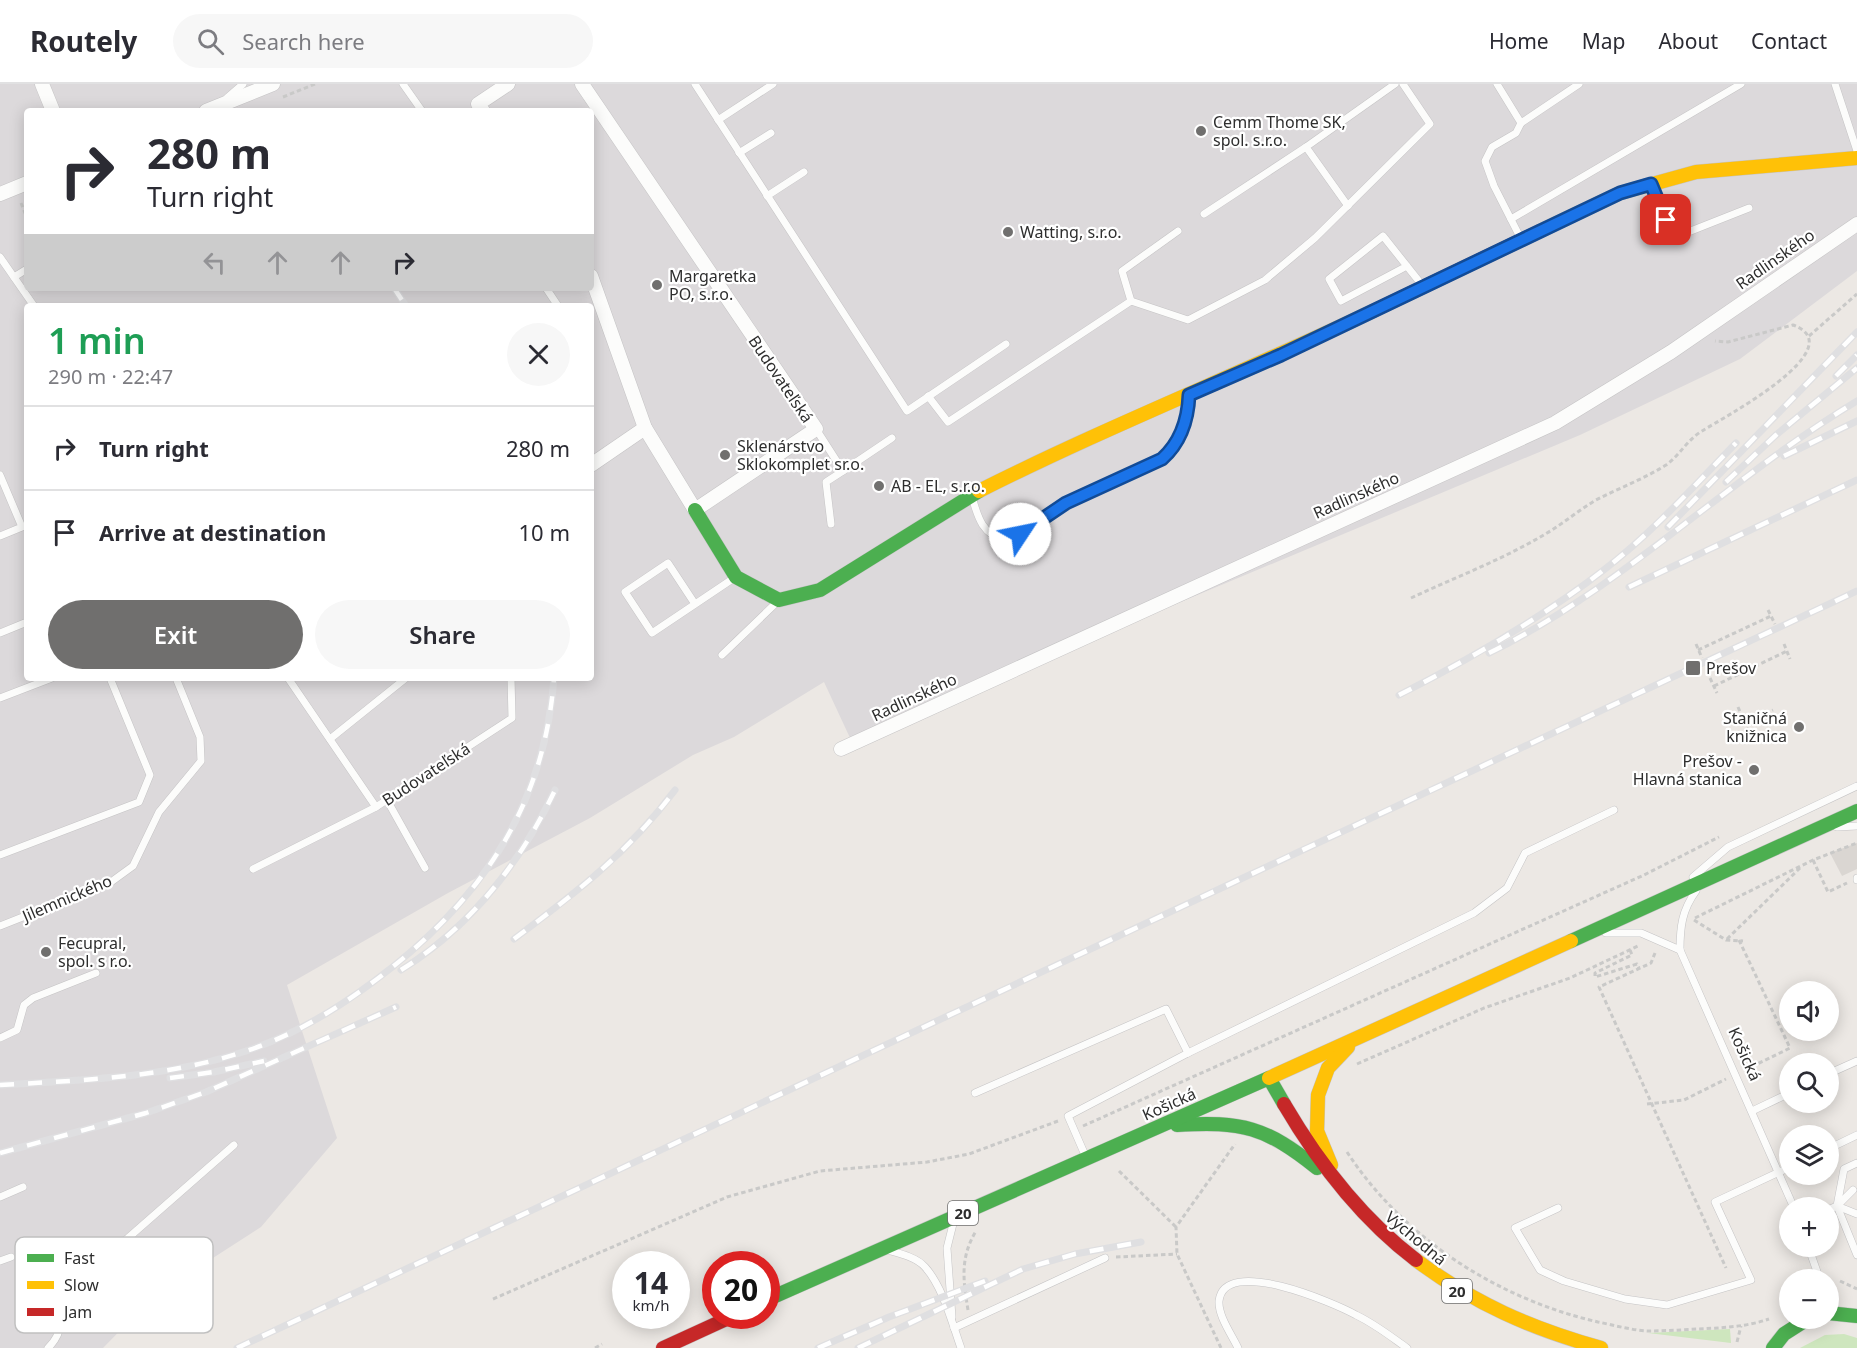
<!DOCTYPE html>
<meta charset="utf-8">
<style>
body{margin:0;font-family:"Noto Sans",sans-serif;background:#f7f7f7;color:#2b2b33;height:100vh;display:flex;flex-direction:column;font-size:22px;white-space:nowrap}
*{box-sizing:border-box;margin:0}
p{font-size:20px;color:#7c7c81}
.icon{flex:none;width:33px;height:33px;fill:none;stroke:currentColor;stroke-width:2;stroke-linecap:round;stroke-linejoin:round}
.map{position:relative;flex:1;overflow:hidden}
.drawer{position:absolute;left:24px;top:219px;width:570px;height:378px;display:flex;flex-direction:column;background:#fff;border-radius:6px;box-shadow:0 3px 15px #0003}
.drawer>*{flex:none}
.top-card{position:absolute;left:24px;top:24px;width:570px;height:183px;border-radius:6px;box-shadow:0 3px 15px #0003;background:#fff;color:#2b2b33;overflow:hidden}
.fabs{position:absolute;left:1779px;top:897px;display:grid;gap:12px}
.fabs a{display:grid;place-items:center;width:60px;height:60px;border-radius:50%;background:#fff;box-shadow:0 3px 15px #0003;font-size:30px}
.speed{position:absolute;left:612px;top:1167px;display:flex;gap:12px;font-size:30px;font-weight:700;text-align:center}
.speed>*{display:grid;place-content:center;width:78px;height:78px;border-radius:50%;background:#fff;box-shadow:0 3px 15px #0003;line-height:1}
.speed small{font-size:15px;font-weight:400}
.speed .limit{border:9px solid #d22;background:#fff;color:#111}
.pin{position:absolute;display:grid;place-items:center;width:51px;height:51px;color:#fff;margin:-26px;border-radius:12px;box-shadow:0 3px 9px #0006}
.me{position:absolute;width:66px;margin:-33px;rotate:56deg;stroke-linejoin:round;filter:drop-shadow(0 0 4px #0008)}
.turn{display:flex;align-items:center;gap:21px;height:126px;padding:0 24px;font-size:27px}
.turn .icon{width:78px;height:78px;stroke-width:2.5}
.turn b{display:block;font-size:42px;line-height:51px}
.lanes{display:flex;align-items:center;height:57px;padding:0 24px;background:#0003;justify-content:center;gap:30px;direction:ltr}
.lanes .off{opacity:.35}
.round{display:grid;place-items:center;flex:none;width:63px;height:63px;border-radius:32px;background:#f7f7f7}
.headline{display:flex;align-items:center;justify-content:space-between;height:102px;padding:0 24px}
h1{font-size:36px;font-weight:600;line-height:45px;color:#1e9e55}
.action{display:flex;gap:12px;margin-top:auto;padding:12px 24px}
.action a{flex:1;height:69px;border-radius:36px;background:#706f6e;color:#fff;font-size:24px;font-weight:600;line-height:69px;text-align:center}
.action a+a{background:#f7f7f7;color:#2b2b33}
ul{padding:0;list-style:none}
li{display:flex;align-items:center;gap:18px;height:84px;padding:0 24px;border-top:2px solid #e1e1e2}
li div{flex:1}
li b{display:block;font-size:22px}
li em{font-style:normal}
header{display:flex;align-items:center;gap:36px;box-sizing:border-box;height:84px;padding:0 30px;background:#fff;border-bottom:2px solid #e1e1e2}
header strong{font-size:28px}
nav{display:flex;gap:33px;margin-inline-start:auto;font-size:21px}
.search{width:420px;height:54px;background:#f7f7f7;display:flex;align-items:center;gap:15px;box-sizing:border-box;padding:0 21px;border-radius:33px;color:#7c7c81;font-size:22px}
.map>svg:first-child{display:block}
</style>
<header>
<strong>Routely</strong>
<div class="search"><svg class="icon" aria-label="search" viewBox="0 0 24 24"><circle cx="10" cy="10" r="6"/><path d="M15 15l6 6"/></svg>Search here</div>
<nav><a>Home</a><a>Map</a><a>About</a><a>Contact</a></nav>
</header>
<div class="map">
<svg width="1857" height="1264" viewBox="0 0 1857 1264">
<rect width="100%" height="100%" fill="#ece8e4"/>
<path fill="#dcd9db" fill-rule="evenodd" d="M 0,0 L 1857,0 L 1857,187 L 1740,275 L 1580,351 L 851,656 L 824,598 L 734,653 L 693,671 L 590,734 L 448,809 L 287,901 L 337,1054 L 261,1143 L 154,1212 L 103,1264 L 0,1264 ZM 27,27 L 591,27 L 591,204 L 27,204 ZM 27,222 L 591,222 L 591,594 L 27,594 Z"/>
<g fill="#cee6be">
<path d="M 1730,1245 L 1731,1259 L 1648,1249 Z"/>
<path d="M 1844,1250 L 1857,1254 L 1857,1264 L 1800,1264 L 1825,1251 Z"/>
</g>
<path fill="#dad6d2" d="M 1857,759 L 1857,785 L 1842,792 L 1830,769 Z"/>
<g fill="none" stroke-linecap="round" stroke-linejoin="round">
<defs>
<g id="lane">
<path d="M 403,0 L 422,27"/>
<path d="M 695,0 L 907,327 L 1006,260"/>
<path d="M 1497,0 L 1521,39 L 1516,49 L 1492,63 L 1485,77 L 1494,102 L 1521,155"/>
<path d="M 1835,0 L 1857,67"/>
<path d="M 227,14 L 243,0"/>
<path d="M 718,36 L 773,0"/>
<path d="M 1521,39 L 1579,0"/>
<path d="M 739,69 L 771,49"/>
<path d="M 1652,103 L 1673,154 L 1749,124"/>
<path d="M 767,112 L 804,88"/>
<path d="M 1348,122 L 1306,63 L 1395,0"/>
<path d="M 1204,130 L 1306,63"/>
<path d="M 1511,135 L 1741,0"/>
<path d="M 0,173 L 34,222"/>
<path d="M 1407,182 L 1341,217 L 1329,195 L 1383,152 L 1422,201"/>
<path d="M 14,193 L 27,185"/>
<path d="M 546,204 L 558,222"/>
<path d="M 1131,217 L 1122,187 L 1178,147"/>
<path d="M 928,312 L 948,338 L 1131,217 L 1188,236 L 1265,196 L 1315,154 L 1430,40 L 1403,0"/>
<path d="M 816,345 L 843,387 L 892,354"/>
<path d="M 0,391 L 22,443 L 0,452"/>
<path d="M 972,413 C 977,430 982,452 1004,454 C 1019,455 1036,439 1049,431 C 1084,407 1123,392 1162,375 C 1181,359 1188,338 1189,313"/>
<path d="M 831,440 L 826,398 L 843,387"/>
<path d="M 695,520 L 668,479 L 625,508 L 652,549 L 734,494"/>
<path d="M 0,549 L 27,538"/>
<path d="M 722,571 L 777,518"/>
<path d="M 288,594 L 376,723 L 512,634 L 511,594"/>
<path d="M 0,614 L 52,594"/>
<path d="M 330,655 L 406,594"/>
<path d="M 387,716 L 425,784"/>
<path d="M 1837,743 L 1857,742"/>
<path d="M 0,771 L 139,718 L 150,691 L 110,594"/>
<path d="M 253,785 L 376,723"/>
<path d="M 1693,793 L 1728,763 L 1857,702"/>
<path d="M 1857,794 L 1857,796"/>
<path d="M 1696,807 C 1682,826 1680,843 1680,866 L 1794,1124"/>
<path d="M 0,842 L 111,798 L 133,782 L 159,728 L 201,677 L 200,653 L 176,594"/>
<path d="M 1606,849 L 1641,849 L 1680,866"/>
<path d="M 0,954 L 17,946 L 24,921 L 33,914 L 96,889"/>
<path d="M 1828,990 L 1857,977"/>
<path d="M 975,1009 L 1166,925 L 1188,969"/>
<path d="M 1752,1027 L 1790,1009"/>
<path d="M 1828,1065 L 1857,1051"/>
<path d="M 1085,1071 L 1068,1032 L 1188,969 L 1474,829 L 1507,804 L 1525,769 L 1614,726"/>
<path d="M 1857,1079 L 1844,1085 L 1837,1122 L 1857,1171"/>
<path d="M 0,1113 L 23,1103"/>
<path d="M 1837,1122 L 1853,1106"/>
<path d="M 1558,1124 L 1515,1144 L 1540,1186 L 1564,1197 L 1625,1215 L 1667,1221 L 1751,1196 L 1715,1118 L 1790,1083"/>
<path d="M 1828,1126 L 1837,1122 L 1857,1130"/>
<path d="M 1808,1162 L 1820,1196"/>
<path d="M 891,1167 C 902,1170 917,1174 925,1183 C 943,1203 952,1239 961,1264"/>
<path d="M 0,1177 L 11,1173"/>
<path d="M 952,1233 L 947,1164 L 953,1140"/>
<path d="M 954,1244 L 1105,1174"/>
<path d="M 48,1264 C 66,1247 61,1227 57,1205 L 128,1154 L 234,1061"/>
<path d="M 1238,1264 C 1232,1251 1218,1232 1219,1217 C 1224,1171 1334,1219 1356,1231 C 1375,1240 1390,1252 1407,1264"/>
</g>
<g id="street">
<path d="M 42,0 L 53,27"/>
<path d="M 582,0 L 816,345 L 695,426 L 645,344 L 591,192"/>
<path d="M 206,27 L 273,0"/>
<path d="M 483,27 L 478,20 L 508,0"/>
<path d="M 0,110 L 27,99"/>
<path d="M 591,381 L 645,344"/>
<path d="M 841,665 L 1555,339 L 1671,268 L 1857,140"/>
</g>
<g id="fast">
<path d="M 695,426 L 736,493 L 779,516 L 820,506 L 979,407"/>
<path d="M 1571,857 L 1857,727"/>
<path d="M 1177,1041 C 1242,1037 1266,1043 1317,1084"/>
<path d="M 766,1216 L 1269,994 L 1284,1020"/>
<path d="M 1828,1229 L 1857,1232"/>
<path d="M 1773,1264 L 1784,1250 L 1809,1234"/>
</g>
<g id="slow">
<path d="M 1540,147 L 1620,109 L 1696,88 L 1857,74"/>
<path d="M 979,407 C 1108,342 1243,289 1373,227"/>
<path d="M 1269,994 L 1571,857"/>
<path d="M 1331,1081 L 1317,1047 L 1318,1011 L 1328,984 L 1348,963"/>
<path d="M 1416,1176 C 1475,1220 1530,1244 1601,1264"/>
</g>
<g id="jam">
<path d="M 1373,227 L 1540,147"/>
<path d="M 1284,1020 C 1318,1078 1362,1135 1416,1176"/>
<path d="M 663,1264 L 733,1232"/>
</g>
</defs>
<use href="#lane" stroke="#c5c4c5" stroke-width="8"/>
<use href="#street" stroke="#c5c4c5" stroke-width="15"/>
<use href="#fast" stroke="#c5c4c5" stroke-width="15"/>
<use href="#slow" stroke="#c5c4c5" stroke-width="15"/>
<use href="#jam" stroke="#c5c4c5" stroke-width="15"/>
<g stroke="#c9c9c8" stroke-width="3" stroke-dasharray="4.5 3" stroke-linecap="butt">
<path d="M 283,13 L 315,0"/>
<path d="M 21,119 L 27,134"/>
<path d="M 1809,252 L 1857,210"/>
<path d="M 1411,514 C 1456,493 1504,475 1547,449 C 1564,439 1579,426 1596,416 C 1619,404 1644,395 1666,381 C 1680,371 1687,356 1702,347 C 1721,335 1855,264 1793,241 L 1728,258 L 1715,257"/>
<path d="M 1768,526 L 1775,540"/>
<path d="M 1696,560 L 1702,574"/>
<path d="M 1784,560 L 1790,575"/>
<path d="M 1698,566 L 1771,532"/>
<path d="M 1710,594 L 1717,609"/>
<path d="M 1714,602 L 1787,567"/>
<path d="M 1738,623 L 1750,652"/>
<path d="M 1745,639 L 1773,626"/>
<path d="M 1813,776 L 1828,808 L 1847,799"/>
<path d="M 1695,834 L 1813,776 L 1857,759"/>
<path d="M 1694,836 L 1726,856 L 1743,857"/>
<path d="M 1727,855 L 1800,784"/>
<path d="M 1739,856 L 1790,964 L 1745,986"/>
<path d="M 1630,866 L 1632,871 L 1595,889 L 1595,893 L 1637,880 L 1639,884"/>
<path d="M 1655,869 L 1651,879 L 1599,903 L 1726,1184"/>
<path d="M 1357,980 L 1484,924 L 1570,894 L 1638,862"/>
<path d="M 1647,1020 L 1684,1016 L 1726,995"/>
<path d="M 1083,1042 L 1644,791 L 1719,753"/>
<path d="M 1347,1068 C 1404,1155 1498,1215 1598,1238 C 1613,1241 1631,1246 1647,1247 C 1663,1247 1680,1246 1697,1245 C 1721,1244 1746,1243 1769,1235"/>
<path d="M 1119,1087 L 1176,1143"/>
<path d="M 1116,1173 L 1177,1170"/>
<path d="M 1840,1197 L 1857,1205"/>
<path d="M 493,1215 L 727,1113 L 820,1087 L 927,1078 L 969,1070 L 1058,1037"/>
<path d="M 968,1226 C 963,1195 960,1174 976,1147"/>
<path d="M 1782,1227 L 1790,1218"/>
<path d="M 1737,1258 L 1741,1242"/>
<path d="M 595,1264 L 602,1260"/>
<path d="M 1221,1264 L 1177,1170 L 1176,1143 L 1235,1060"/>
</g>
<use href="#lane" stroke="#fcfcfb" stroke-width="7"/>
<use href="#street" stroke="#fcfcfb" stroke-width="14"/>
<use href="#fast" stroke="#4caf50" stroke-width="14"/>
<use href="#slow" stroke="#ffc107" stroke-width="14"/>
<use href="#jam" stroke="#c62828" stroke-width="14"/>
<defs>
<g id="rail">
<path d="M 394,204 L 406,222"/>
<path d="M 1836,292 L 1857,271"/>
<path d="M 1784,372 L 1857,337"/>
<path d="M 1726,398 L 1776,351 L 1857,284"/>
<path d="M 1668,443 L 1857,248"/>
<path d="M 1629,503 L 1857,396"/>
<path d="M 1489,569 C 1622,504 1729,394 1857,317"/>
<path d="M 1399,611 C 1470,575 1542,534 1605,485 C 1653,448 1694,402 1736,359"/>
<path d="M 514,855 C 577,808 628,769 675,706"/>
<path d="M 401,886 C 470,843 520,780 555,706"/>
<path d="M 170,994 L 214,988 L 264,977"/>
<path d="M 0,1001 C 84,996 165,994 246,967 C 292,952 334,927 373,898 C 477,821 544,727 554,594"/>
<path d="M 0,1069 L 146,1029 L 206,1008 L 396,923"/>
<path d="M 237,1264 L 1857,507"/>
<path d="M 818,1264 L 889,1233 L 985,1197"/>
<path d="M 858,1264 L 1023,1185 L 1075,1170 L 1141,1158"/>
</g>
</defs>
<use href="#rail" stroke="#dfdfe1" stroke-width="7"/>
<use href="#rail" stroke="#fff" stroke-width="4.5" stroke-dasharray="14" stroke-linecap="butt"/>
</g>
<g fill="none" stroke-linecap="round" stroke-linejoin="round">
<defs>
<path id="route" d="M 1020,450 L 1066,419 L 1162,375 C 1181,358 1188,336 1189,311 L 1281,271 L 1620,109 L 1651,100 L 1666,136"/>
</defs>
<use href="#route" stroke="#114b97" stroke-width="15"/>
<use href="#route" stroke="#1a73e8" stroke-width="10"/>
</g>
<g fill="#706f6e" stroke="#fff" stroke-width="2">
<circle cx="1201" cy="47" r="6"/>
<circle cx="1008" cy="148" r="6"/>
<circle cx="657" cy="201" r="6"/>
<circle cx="725" cy="371" r="6"/>
<circle cx="879" cy="402" r="6"/>
<rect x="1685" y="576" width="16" height="16" rx="3"/>
<circle cx="1799" cy="643" r="6"/>
<circle cx="1754" cy="686" r="6"/>
<circle cx="46" cy="868" r="6"/>
</g>
<g text-anchor="middle" dominant-baseline="central" stroke-width="4.5" stroke-linejoin="round" paint-order="stroke">
<g fill="#fff" stroke="#6d6d6d" stroke-width="1.5">
<rect x="948" y="1117" width="30" height="24" rx="4.5"/>
<rect x="1442" y="1195" width="30" height="24" rx="4.5"/>
</g>
<g font-size="15" font-weight="bold" fill="#2e2e2e">
<text x="963" y="1129">20</text>
<text x="1457" y="1207">20</text>
</g>
<g font-size="16" fill="#2e2e2e" stroke="#fff" text-anchor="start">
<text x="1213" y="38">Cemm Thome SK,<tspan x="1213" dy="18">spol. s.r.o.</tspan></text>
<text x="1020" y="148">Watting, s.r.o.</text>
<text x="669" y="192">Margaretka<tspan x="669" dy="18">PO, s.r.o.</tspan></text>
<text x="737" y="362">Sklenárstvo<tspan x="737" dy="18">Sklokomplet sr.o.</tspan></text>
<text x="891" y="402">AB - EL, s.r.o.</text>
<text x="1706" y="584">Prešov</text>
<text x="1787" y="634" text-anchor="end">Staničná<tspan x="1787" dy="18">knižnica</tspan></text>
<text x="1742" y="677" text-anchor="end">Prešov -<tspan x="1742" dy="18">Hlavná stanica</tspan></text>
<text x="58" y="859">Fecupral,<tspan x="58" dy="18">spol. s r.o.</tspan></text>
</g>
<g font-size="16" fill="#2e2e2e" stroke="#fff">
<text transform="translate(1775 175) rotate(-35)">Radlinského</text>
<text transform="translate(781 295) rotate(56)">Budovateľská</text>
<text transform="translate(1356 411) rotate(-24)">Radlinského</text>
<text transform="translate(914 613) rotate(-25)">Radlinského</text>
<text transform="translate(426 690) rotate(-33)">Budovateľská</text>
<text transform="translate(67 814) rotate(-23)">Jilemnického</text>
<text transform="translate(1745 970) rotate(66)">Košická</text>
<text transform="translate(1169 1020) rotate(-24)">Košická</text>
<text transform="translate(1416 1154) rotate(40)">Východná</text>
</g>
</g>
<rect x="15" y="1153" width="198" height="96" rx="9" fill="#fff" stroke="#c0c0c0" stroke-width="1.5"/>
<rect x="27" y="1170" width="27" height="8" fill="#4caf50"/>
<rect x="27" y="1197" width="27" height="8" fill="#ffc107"/>
<rect x="27" y="1224" width="27" height="8" fill="#c62828"/>
<g font-size="16" fill="#2e2e2e">
<text x="64" y="1180">Fast</text>
<text x="64" y="1207">Slow</text>
<text x="64" y="1234">Jam</text>
</g>
</svg>
<div class="fabs">
<a><svg class="icon" aria-label="sound" viewBox="0 0 24 24"><path d="M4 9h4l5-4v14l-5-4H4zM17 9q2 3 0 6"/></svg></a>
<a><svg class="icon" aria-label="search" viewBox="0 0 24 24"><circle cx="10" cy="10" r="6"/><path d="M15 15l6 6"/></svg></a>
<a><svg class="icon" aria-label="layers" viewBox="0 0 24 24"><path d="M12 4l9 5-9 5-9-5zM3 14l9 5 9-5"/></svg></a>
<a>+</a>
<a>−</a>
</div>
<div class="speed"><div>14<small>km/h</small></div><div class="limit">20</div></div>
<div class="pin" style="left:1666px;top:136px;background:#d93025"><svg class="icon" aria-label="arrive" viewBox="0 0 24 24"><path d="M6 21V4h12l-3 4 3 4H6"/></svg></div>
<svg class="me" style="left:1020px;top:450px" viewBox="-20 -20 40 40"><circle r="19" fill="#fff"/><path d="M0-13L10 11 0 6-10 11z" fill="#1a73e8"/></svg>
<div class="top-card">
<div class="turn"><svg class="icon" aria-label="right" viewBox="0 0 24 24"><path d="M7 20v-9h11M14 6l5 5-5 5"/></svg><div><b>280 m</b>Turn right</div></div>
<div class="lanes"><svg class="icon off" aria-label="left" viewBox="0 0 24 24"><path d="M17 20v-9H6M10 6l-5 5 5 5"/></svg><svg class="icon off" aria-label="ahead" viewBox="0 0 24 24"><path d="M12 20V5M6 11l6-6 6 6"/></svg><svg class="icon off" aria-label="ahead" viewBox="0 0 24 24"><path d="M12 20V5M6 11l6-6 6 6"/></svg><svg class="icon" aria-label="right" viewBox="0 0 24 24"><path d="M7 20v-9h11M14 6l5 5-5 5"/></svg></div>
</div>
<section class="drawer">
<div class="headline"><div><h1>1 min</h1><p>290 m · 22:47</p></div><a class="round"><svg class="icon" aria-label="close" viewBox="0 0 24 24"><path d="M6 6l12 12M18 6L6 18"/></svg></a></div>
<ul>
<li><svg class="icon" aria-label="right" viewBox="0 0 24 24"><path d="M7 20v-9h11M14 6l5 5-5 5"/></svg><div><b>Turn right</b></div><em>280 m</em></li>
<li><svg class="icon" aria-label="arrive" viewBox="0 0 24 24"><path d="M6 21V4h12l-3 4 3 4H6"/></svg><div><b>Arrive at destination</b></div><em>10 m</em></li>
</ul>
<div class="action"><a>Exit</a><a>Share</a></div>
</section>
</div>
